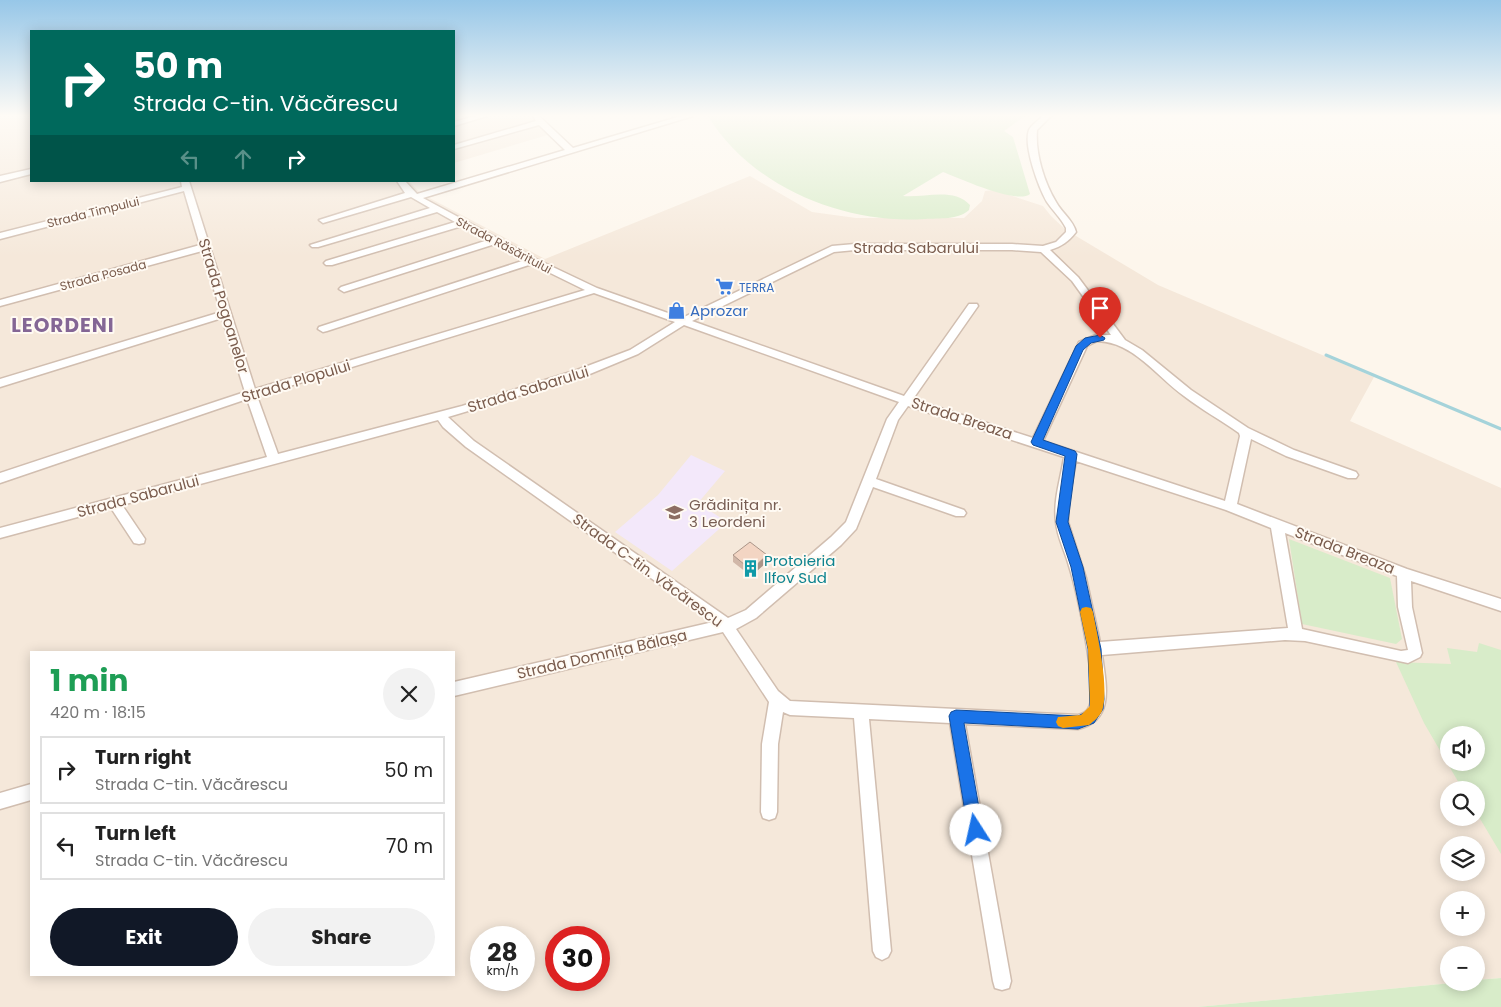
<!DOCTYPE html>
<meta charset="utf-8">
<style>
body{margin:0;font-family:Poppins,sans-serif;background:#f2f2f2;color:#222;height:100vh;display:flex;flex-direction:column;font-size:19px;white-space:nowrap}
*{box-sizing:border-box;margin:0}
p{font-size:16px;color:#767676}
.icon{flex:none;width:28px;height:28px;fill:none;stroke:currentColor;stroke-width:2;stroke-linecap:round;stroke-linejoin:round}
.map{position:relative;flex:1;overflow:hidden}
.drawer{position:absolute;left:30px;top:651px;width:425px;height:325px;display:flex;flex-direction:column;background:#fff;border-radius:0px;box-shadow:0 2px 12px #0003}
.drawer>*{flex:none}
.guide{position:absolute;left:30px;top:30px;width:425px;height:152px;border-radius:0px;box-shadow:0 2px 12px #0003;background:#00695c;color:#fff;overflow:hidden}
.fabs{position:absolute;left:1440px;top:726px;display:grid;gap:10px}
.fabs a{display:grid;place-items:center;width:45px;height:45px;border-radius:50%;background:#fff;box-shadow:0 2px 12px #0003;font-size:25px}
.speed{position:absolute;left:470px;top:926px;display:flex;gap:10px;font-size:25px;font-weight:700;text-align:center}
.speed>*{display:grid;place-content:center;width:65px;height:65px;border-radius:50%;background:#fff;box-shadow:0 2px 12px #0003;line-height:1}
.speed small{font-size:12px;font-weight:400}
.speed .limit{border:8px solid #d22;background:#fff;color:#111}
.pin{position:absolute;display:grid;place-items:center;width:42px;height:42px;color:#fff;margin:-51px -21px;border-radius:50% 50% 50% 0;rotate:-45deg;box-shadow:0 0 5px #0007}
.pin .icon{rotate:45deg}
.me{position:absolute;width:55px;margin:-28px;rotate:350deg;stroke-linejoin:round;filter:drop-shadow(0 0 4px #0008)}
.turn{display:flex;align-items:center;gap:18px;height:105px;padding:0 20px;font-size:22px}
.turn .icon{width:65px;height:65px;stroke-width:2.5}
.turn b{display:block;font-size:35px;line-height:42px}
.lanes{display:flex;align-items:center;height:48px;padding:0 20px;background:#0003;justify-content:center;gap:25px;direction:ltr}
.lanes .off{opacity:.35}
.round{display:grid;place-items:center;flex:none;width:52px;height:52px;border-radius:26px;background:#f2f2f2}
.overview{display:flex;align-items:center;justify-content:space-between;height:85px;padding:0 20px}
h1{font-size:30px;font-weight:700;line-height:38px;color:#1e9e55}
.cta{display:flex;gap:10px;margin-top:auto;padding:10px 20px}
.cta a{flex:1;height:58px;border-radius:30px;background:#111827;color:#fff;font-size:20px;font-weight:700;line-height:58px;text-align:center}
.cta a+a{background:#f2f2f2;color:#222}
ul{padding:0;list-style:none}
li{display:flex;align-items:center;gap:15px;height:68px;margin:0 10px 8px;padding:0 10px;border:2px solid #e0e0e0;border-radius:0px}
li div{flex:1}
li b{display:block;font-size:19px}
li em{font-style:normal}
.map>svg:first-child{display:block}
</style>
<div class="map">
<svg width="1501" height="1007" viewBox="0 0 1501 1007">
<rect width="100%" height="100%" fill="#fdf6ec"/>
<g fill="#f5e8da" fill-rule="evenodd">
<path d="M 0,116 L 31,116 L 31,181 L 409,181 L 420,193 L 545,259 L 750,176 L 812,212 L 856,218 L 964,218 L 982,201 L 985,191 L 994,190 L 1043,206 L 1051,216 L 1066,230 L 1158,285 L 1374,377 L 1350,421 L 1501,488 L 1501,978 L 1476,980 L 1476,955 L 1449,955 L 1449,982 L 1452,983 L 1197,1007 L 0,1007 ZM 31,652 L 454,652 L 454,975 L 31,975 ZM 1449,735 L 1476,735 L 1476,762 L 1449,762 ZM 1449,790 L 1476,790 L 1476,818 L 1449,818 ZM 1449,845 L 1476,845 L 1476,872 L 1449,872 ZM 1449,900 L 1476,900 L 1476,928 L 1449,928 ZM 481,938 L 524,938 L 524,980 L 481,980 ZM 556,938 L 599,938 L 599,980 L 556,980 Z"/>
<path d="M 454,116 L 533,116 L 551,134 L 454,163 Z"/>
</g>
<path fill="#f3e8fa" d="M 691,455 L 725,471 L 698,503 L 727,522 L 672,571 L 615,532 L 658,495 Z"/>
<g fill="#d8ecc9" fill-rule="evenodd">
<path d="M 708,116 L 1025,116 L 1004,131 L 1013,137 L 1030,194 C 1017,205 959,178 943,172 L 903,196 C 924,198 954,187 970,205 L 969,210 C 958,220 940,218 925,219 C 845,225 751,187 708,116 Z"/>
<path d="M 1289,539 L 1390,578 L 1402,639 L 1396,644 L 1302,624 Z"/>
<path d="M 1479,643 L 1501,650 L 1501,854 L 1476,812 L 1476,790 L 1463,790 L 1424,723 L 1396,662 L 1451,664 L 1447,648 L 1477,652 ZM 1449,735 L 1476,735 L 1476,762 L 1449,762 Z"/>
<path d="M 1501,978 L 1501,1007 L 1197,1007 L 1452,983 L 1476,982 L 1476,980 Z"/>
</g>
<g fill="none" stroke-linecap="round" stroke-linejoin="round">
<path stroke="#a5d3da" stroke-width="3" d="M 1326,355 L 1501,429"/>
<defs>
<g id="minor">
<path d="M 475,116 L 487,116 L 454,126 L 454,122 Z"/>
<path d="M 533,116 L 539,116 L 573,148 L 681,116 L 693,116 L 423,198 L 536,259 L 597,288 L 682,318 L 832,246 L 855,244 L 1012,244 L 1043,246 L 1056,242 L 1066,232 L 1066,228 C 1061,218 1053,211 1047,202 C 1039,188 1023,146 1029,130 C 1031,125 1039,120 1043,116 L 1051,116 L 1037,130 C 1035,153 1044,182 1056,202 C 1062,213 1073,220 1076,232 C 1068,242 1062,246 1050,250 L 1078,277 L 1125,340 L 1142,350 L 1191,390 L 1248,428 L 1294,450 L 1356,472 L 1358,475 L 1356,478 L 1348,478 L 1286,456 L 1251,439 L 1237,504 L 1407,569 L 1501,599 L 1501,611 L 1411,581 L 1412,607 L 1422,653 L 1420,657 L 1408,663 L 1305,641 L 1285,640 L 1102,655 C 1106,684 1115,721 1078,729 L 965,724 L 1011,981 L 1009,988 L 1002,990 L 995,988 L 993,981 L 950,723 L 869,719 L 891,951 L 888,957 L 882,960 L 876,957 L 873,951 L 854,718 L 790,715 L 783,712 L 778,744 L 777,812 L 775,818 L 769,820 L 763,818 L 761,812 L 762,744 L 769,702 L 723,632 L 454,696 L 454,682 L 713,622 L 466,447 L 443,427 L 438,420 L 122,505 L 145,539 L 144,543 L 139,544 L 134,543 L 111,508 L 0,538 L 0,528 L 267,457 L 247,399 L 0,483 L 0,473 L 245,392 L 222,318 L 0,387 L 0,379 L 221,312 L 202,251 L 0,306 L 0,300 L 200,245 L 184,191 L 0,239 L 0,233 L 182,187 L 181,181 L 189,181 L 255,389 L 585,290 L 532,264 L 327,331 L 323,332 L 318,329 L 319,327 L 525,260 L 495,244 L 344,292 L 339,289 L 341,287 L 488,240 L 462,226 L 332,265 L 326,265 L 324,263 L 326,261 L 455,222 L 437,212 L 318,247 L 312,247 L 310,245 L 430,208 L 411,197 L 323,223 L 319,220 L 405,193 L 397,181 L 405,181 L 417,194 L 565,150 L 539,125 L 454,149 L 454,145 L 536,121 ZM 855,250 L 1012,250 L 1041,252 L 1072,281 L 1111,335 L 1096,335 L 1079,342 L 1033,438 L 913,399 L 978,306 L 977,304 L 969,304 L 904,396 L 692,321 L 834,252 ZM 594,293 L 675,322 L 630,350 L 577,370 L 462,406 L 278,454 L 257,396 ZM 684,325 L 899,402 L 887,419 L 846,522 L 831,537 L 746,610 L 728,618 L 474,441 L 448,417 L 585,376 L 638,354 ZM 1097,341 C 1134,342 1157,377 1184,396 C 1202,410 1221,420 1239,433 L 1240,436 L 1225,501 L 1043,441 L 1087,346 ZM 908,406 L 1064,457 C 1061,478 1053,500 1056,522 C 1057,537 1065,551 1069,566 C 1076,588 1100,693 1088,709 C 1086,713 1082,714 1078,715 L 790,701 L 778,691 L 736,629 L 756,618 L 841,545 L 856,529 L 873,487 L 956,516 L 964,516 L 966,513 L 964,510 L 876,479 L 898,420 ZM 1076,461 L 1226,510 L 1271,528 L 1288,628 L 1100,642 L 1086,578 L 1068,522 L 1069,498 ZM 1285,533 L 1397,576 L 1398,607 L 1408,650 L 1401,651 L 1302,629 Z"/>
<path d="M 31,169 L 31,174 L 0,182 L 0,176 Z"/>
<path d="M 31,784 L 31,800 L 0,809 L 0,793 Z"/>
</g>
</defs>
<use href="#minor" stroke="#d1beb0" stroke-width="3"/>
<use href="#minor" fill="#fff" fill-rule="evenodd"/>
</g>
<path fill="#d1b7a8" d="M 733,555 L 767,555 L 767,562 L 751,576 L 733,562 Z"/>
<path fill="#aa9588" d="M 767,555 L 767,562 L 751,576 L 751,570 Z"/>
<path fill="#f3d5c3" stroke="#aa9588" d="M 750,542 L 767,555 L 751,570 L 733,555 Z"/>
<linearGradient id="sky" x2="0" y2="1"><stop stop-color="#97c7e8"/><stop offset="0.45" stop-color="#fefbf6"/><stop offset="1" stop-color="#fefbf6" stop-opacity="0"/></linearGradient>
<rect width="1501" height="257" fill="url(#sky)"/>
<path fill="#1a73e8" stroke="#114b97" d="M 1100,335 L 1105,338 L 1104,340 L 1091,343 L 1083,350 L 1043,440 L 1075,451 L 1077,454 L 1068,522 L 1083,567 L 1101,649 L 1104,699 L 1103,709 L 1094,723 L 1078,729 L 964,723 L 983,830 L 981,835 L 976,837 L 971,835 L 968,830 L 949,716 L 951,712 L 956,710 L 1078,716 L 1084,713 L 1090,707 L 1088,649 L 1071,567 L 1056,522 L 1065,456 L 1033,445 L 1031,442 L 1076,346 L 1085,338 Z"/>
<path fill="#f59e0b" d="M 1086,607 L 1091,608 L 1093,612 C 1097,634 1110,690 1102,711 C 1100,716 1094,721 1089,725 L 1063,728 L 1058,726 L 1056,722 L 1058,717 L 1081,715 L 1090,706 L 1088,649 L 1080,612 L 1082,608 Z"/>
<defs>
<symbol id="supermarket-bare" viewBox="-9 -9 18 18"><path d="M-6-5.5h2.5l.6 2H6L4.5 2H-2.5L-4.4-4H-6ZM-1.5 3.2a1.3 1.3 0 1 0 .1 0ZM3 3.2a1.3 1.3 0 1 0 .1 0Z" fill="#3f7fe0" stroke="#fffaf3" stroke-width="2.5" paint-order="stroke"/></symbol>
<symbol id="shop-bare" viewBox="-9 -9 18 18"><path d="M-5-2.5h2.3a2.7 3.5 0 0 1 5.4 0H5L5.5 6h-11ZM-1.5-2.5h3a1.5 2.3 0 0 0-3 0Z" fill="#3f7fe0" stroke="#fffaf3" stroke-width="2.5" paint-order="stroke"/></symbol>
<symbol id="school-bare" viewBox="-9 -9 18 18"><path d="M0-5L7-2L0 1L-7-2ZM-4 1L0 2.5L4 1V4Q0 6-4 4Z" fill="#8d6e63" stroke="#fffaf3" stroke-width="2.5" paint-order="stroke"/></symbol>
<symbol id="building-bare" viewBox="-9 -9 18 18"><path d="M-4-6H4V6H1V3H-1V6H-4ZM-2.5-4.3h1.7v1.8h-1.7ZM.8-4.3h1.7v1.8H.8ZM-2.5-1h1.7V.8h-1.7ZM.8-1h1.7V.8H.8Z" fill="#0f9aa8" stroke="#fffaf3" stroke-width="2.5" paint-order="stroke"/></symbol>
</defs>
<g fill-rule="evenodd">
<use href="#supermarket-bare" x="712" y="274" width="25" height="25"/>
<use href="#shop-bare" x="664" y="298" width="25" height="25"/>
<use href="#school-bare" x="662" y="500" width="25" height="25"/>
<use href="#building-bare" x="738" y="556" width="25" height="25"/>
</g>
<g text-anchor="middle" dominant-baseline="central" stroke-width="4" stroke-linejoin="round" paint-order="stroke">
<g font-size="12" fill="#7a5c4d" stroke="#fffaf3">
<text transform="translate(93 212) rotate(-14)">Strada Timpului</text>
<text transform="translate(504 245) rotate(28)">Strada Răsăritului</text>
<text transform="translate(103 275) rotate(-15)">Strada Posada</text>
</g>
<g font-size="12" fill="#366cbe" stroke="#fffaf3" text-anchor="start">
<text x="739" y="287">TERRA</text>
</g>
<g font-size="15" fill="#7a5c4d" stroke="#fffaf3">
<text x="916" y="247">Strada Sabarului</text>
<text transform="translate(224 306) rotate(73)">Strada Pogoanelor</text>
<text transform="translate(296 381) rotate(-17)">Strada Plopului</text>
<text transform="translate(528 389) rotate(-17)">Strada Sabarului</text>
<text transform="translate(962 418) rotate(18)">Strada Breaza</text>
<text transform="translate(138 496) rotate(-15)">Strada Sabarului</text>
<text transform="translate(1345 550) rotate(21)">Strada Breaza</text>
<text transform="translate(648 570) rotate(36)">Strada C-tin. Văcărescu</text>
<text transform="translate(602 654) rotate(-13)">Strada Domnița Bălașa</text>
</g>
<g font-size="15" fill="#366cbe" stroke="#fffaf3" text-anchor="start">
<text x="690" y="310">Aprozar</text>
</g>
<g font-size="15" fill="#785e54" stroke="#fffaf3" text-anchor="start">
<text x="689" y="504">Grădinița nr.<tspan x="689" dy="17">3 Leordeni</tspan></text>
</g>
<g font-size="15" fill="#0d838f" stroke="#fffaf3" text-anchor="start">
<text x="764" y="560">Protoieria<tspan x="764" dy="17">Ilfov Sud</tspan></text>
</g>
<g font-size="20" font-weight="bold" letter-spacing="1" fill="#846695" stroke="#fffaf3">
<text x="63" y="325">LEORDENI</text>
</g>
</g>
</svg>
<div class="fabs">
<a><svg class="icon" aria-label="sound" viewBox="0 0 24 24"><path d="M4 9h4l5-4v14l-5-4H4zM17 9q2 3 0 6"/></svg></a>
<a><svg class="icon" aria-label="search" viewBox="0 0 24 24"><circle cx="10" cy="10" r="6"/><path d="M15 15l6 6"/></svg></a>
<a><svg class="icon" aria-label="layers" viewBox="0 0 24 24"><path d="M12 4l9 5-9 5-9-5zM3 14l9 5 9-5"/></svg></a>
<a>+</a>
<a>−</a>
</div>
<div class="speed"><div>28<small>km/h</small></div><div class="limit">30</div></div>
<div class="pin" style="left:1100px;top:338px;background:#d93025"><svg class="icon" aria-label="arrive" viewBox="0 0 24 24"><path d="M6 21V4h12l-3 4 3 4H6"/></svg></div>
<svg class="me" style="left:976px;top:830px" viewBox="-20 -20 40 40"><circle r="19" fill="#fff"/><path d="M0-13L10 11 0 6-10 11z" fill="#1a73e8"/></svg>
<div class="guide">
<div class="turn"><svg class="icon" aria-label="right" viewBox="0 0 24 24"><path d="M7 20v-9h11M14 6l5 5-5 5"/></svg><div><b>50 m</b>Strada C-tin. Văcărescu</div></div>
<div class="lanes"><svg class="icon off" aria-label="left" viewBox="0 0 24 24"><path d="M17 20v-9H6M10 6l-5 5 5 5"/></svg><svg class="icon off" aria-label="ahead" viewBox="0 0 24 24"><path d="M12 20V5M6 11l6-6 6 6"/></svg><svg class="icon" aria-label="right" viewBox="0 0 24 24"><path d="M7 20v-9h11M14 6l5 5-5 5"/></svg></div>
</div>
<section class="drawer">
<div class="overview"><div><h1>1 min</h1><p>420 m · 18:15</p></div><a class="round"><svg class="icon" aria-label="close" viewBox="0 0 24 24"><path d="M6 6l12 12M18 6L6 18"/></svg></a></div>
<ul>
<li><svg class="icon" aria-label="right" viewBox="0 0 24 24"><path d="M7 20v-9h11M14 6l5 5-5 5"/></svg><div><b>Turn right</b><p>Strada C-tin. Văcărescu</p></div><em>50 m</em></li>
<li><svg class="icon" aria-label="left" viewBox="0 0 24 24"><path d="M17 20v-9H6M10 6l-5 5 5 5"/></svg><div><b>Turn left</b><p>Strada C-tin. Văcărescu</p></div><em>70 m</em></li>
</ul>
<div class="cta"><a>Exit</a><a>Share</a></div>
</section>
</div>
